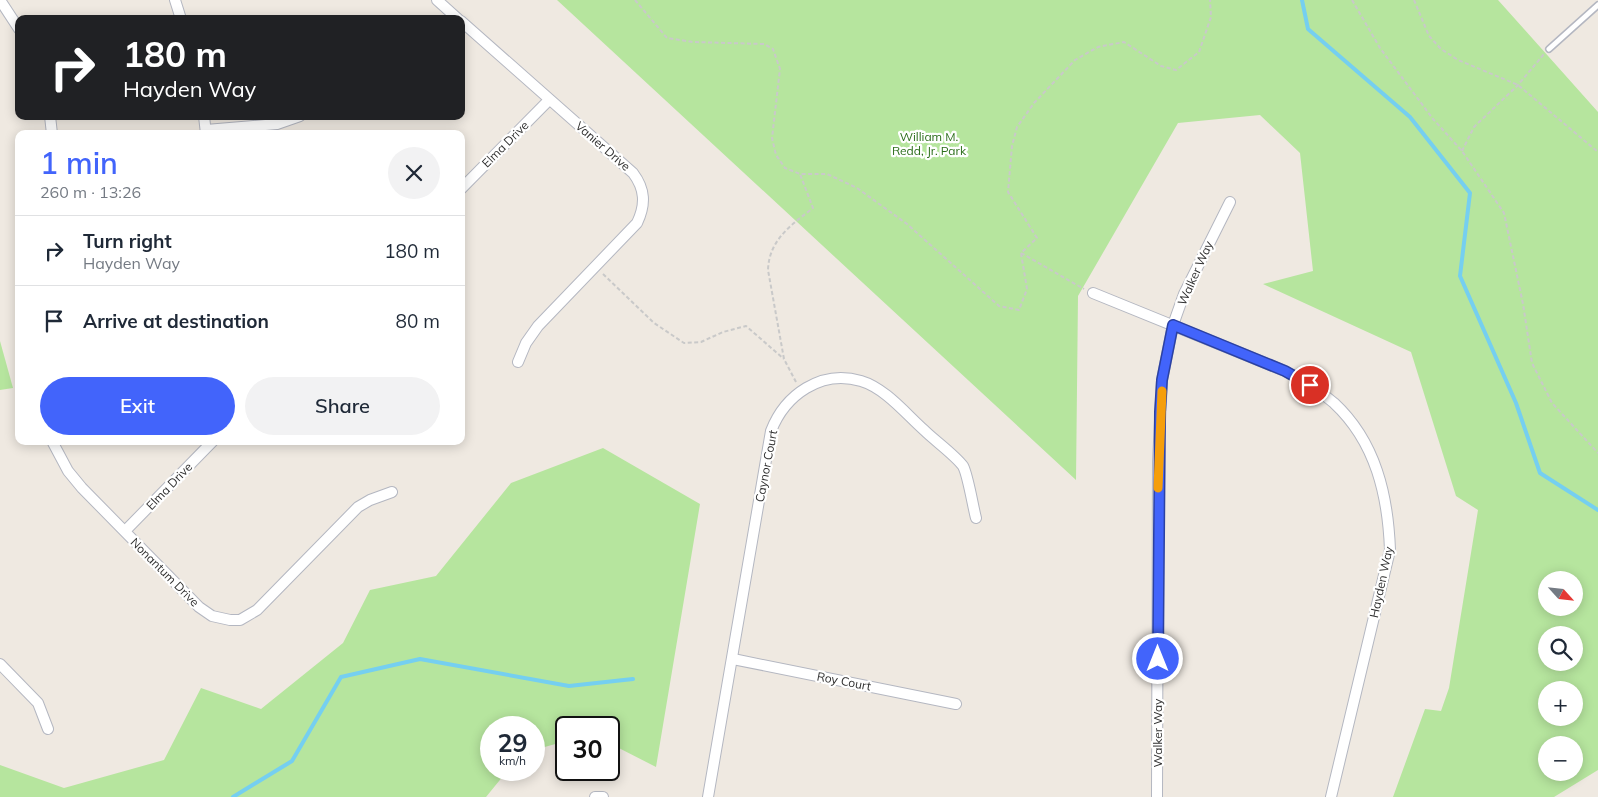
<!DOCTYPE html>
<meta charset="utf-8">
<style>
body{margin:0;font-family:Mulish,sans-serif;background:#f2f2f3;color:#1f2937;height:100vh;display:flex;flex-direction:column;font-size:19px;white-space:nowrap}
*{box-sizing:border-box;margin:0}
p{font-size:16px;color:#747a83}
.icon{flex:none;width:28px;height:28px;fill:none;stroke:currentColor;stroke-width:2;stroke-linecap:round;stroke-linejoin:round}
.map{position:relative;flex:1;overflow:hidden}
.details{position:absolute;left:15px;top:130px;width:450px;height:315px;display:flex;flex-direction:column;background:#fff;border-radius:10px;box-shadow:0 2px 12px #0003}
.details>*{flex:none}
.top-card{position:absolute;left:15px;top:15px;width:450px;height:105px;border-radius:10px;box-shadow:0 2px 12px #0003;background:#202124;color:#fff;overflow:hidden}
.needle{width:32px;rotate:117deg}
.tools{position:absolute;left:1538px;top:571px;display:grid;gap:10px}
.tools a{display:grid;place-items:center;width:45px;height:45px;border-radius:50%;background:#fff;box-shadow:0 2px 12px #0003;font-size:25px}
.speed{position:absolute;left:480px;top:716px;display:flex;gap:10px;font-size:25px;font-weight:700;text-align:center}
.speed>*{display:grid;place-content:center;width:65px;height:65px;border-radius:50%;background:#fff;box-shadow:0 2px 12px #0003;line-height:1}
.speed small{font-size:12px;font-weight:400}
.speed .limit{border:2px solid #111;border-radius:8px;background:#fff;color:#111}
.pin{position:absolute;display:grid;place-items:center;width:42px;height:42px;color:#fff;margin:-21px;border:2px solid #fff;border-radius:50%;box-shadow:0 1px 5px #0007}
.me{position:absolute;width:55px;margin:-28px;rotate:0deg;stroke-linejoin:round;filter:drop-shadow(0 0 4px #0008)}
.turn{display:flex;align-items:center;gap:18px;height:105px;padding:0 25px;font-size:22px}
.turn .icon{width:65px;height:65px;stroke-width:2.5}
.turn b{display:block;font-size:35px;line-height:42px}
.round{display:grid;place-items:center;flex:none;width:52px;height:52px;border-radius:26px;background:#f2f2f3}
.head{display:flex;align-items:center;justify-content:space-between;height:85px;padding:0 25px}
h1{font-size:30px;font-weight:600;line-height:38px;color:#4264fb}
.action{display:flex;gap:10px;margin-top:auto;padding:10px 25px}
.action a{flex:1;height:58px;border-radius:30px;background:#4264fb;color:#fff;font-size:20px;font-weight:600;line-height:58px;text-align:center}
.action a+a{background:#f2f2f3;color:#1f2937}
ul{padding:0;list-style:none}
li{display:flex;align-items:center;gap:15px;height:70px;padding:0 25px;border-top:1px solid #e0e1e3}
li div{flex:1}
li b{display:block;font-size:19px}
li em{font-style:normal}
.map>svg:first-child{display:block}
</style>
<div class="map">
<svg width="1598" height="797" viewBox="0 0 1598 797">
<rect width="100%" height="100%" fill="#efe9e1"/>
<g fill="#b6e59e" fill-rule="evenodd">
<path d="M 557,0 L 1498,0 L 1598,112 L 1598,770 L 1554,797 L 1393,797 L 1425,709 L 1441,711 L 1449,688 L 1478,510 L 1456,496 L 1411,352 L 1263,284 L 1313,271 L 1300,153 L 1260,115 L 1178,123 L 1078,296 L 1076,480 ZM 1546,580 L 1574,580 L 1574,608 L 1546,608 ZM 1546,635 L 1574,635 L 1574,662 L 1546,662 ZM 1546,690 L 1574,690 L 1574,718 L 1546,718 ZM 1546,745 L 1574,745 L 1574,772 L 1546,772 Z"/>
<path d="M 0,341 L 13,388 L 0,390 Z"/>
<path d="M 603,448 L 700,504 L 656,767 L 609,743 L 609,728 L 566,728 L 566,741 L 534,750 L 534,728 L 491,728 L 491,770 L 508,770 L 486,797 L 0,797 L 0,765 L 64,788 L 164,760 L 201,688 L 261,709 L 343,643 L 370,590 L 436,576 L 511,483 Z"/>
</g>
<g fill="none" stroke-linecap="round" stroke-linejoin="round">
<g stroke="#75cff0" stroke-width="4">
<path d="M 1302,0 L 1308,29 L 1410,117 L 1470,193 L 1460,276 L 1516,403 L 1540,473 L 1598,510"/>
<path d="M 233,797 L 292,761 L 341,677 L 420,659 L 569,686 L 633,679"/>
</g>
<defs>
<path id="lane" d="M 1549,49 L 1598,5"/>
<g id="street">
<path d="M 0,0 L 19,29"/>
<path d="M 175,0 L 181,19"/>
<path d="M 437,0 L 458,19"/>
<path d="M 461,21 L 633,173 C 645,189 646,204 637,223 L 538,326 L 526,343 L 518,362"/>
<path d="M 50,116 L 52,134"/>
<path d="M 204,116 L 206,134"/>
<path d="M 206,130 L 277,124 L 300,116"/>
<path d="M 461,189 L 549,100"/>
<path d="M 1093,293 L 1285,371 C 1302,380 1319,390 1334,403 C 1376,442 1388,496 1390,550 L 1331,797"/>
<path d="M 52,441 L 68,471 L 82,488 L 199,607 L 212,616 L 230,620 L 240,620 L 257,610 L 358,507 L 370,500 L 392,492"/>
<path d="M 125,531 L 213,441"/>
<path d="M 733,659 L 956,704"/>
<path d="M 0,664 L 38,703 L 48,729"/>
<path d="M 595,797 L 603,797"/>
<path d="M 708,797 L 771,431 C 785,395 821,369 861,381 C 885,388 906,414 924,430 C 934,440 955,455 963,466 C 968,475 973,507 976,518"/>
<path d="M 1157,797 L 1158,462 L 1162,380 L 1173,325 L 1184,294 L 1230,202"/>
</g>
</defs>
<use href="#lane" stroke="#b4b7c1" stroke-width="8"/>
<use href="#street" stroke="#b4b7c1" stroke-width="12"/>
<g stroke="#c9c9c9" stroke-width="2" stroke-dasharray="4 2.5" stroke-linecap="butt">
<path d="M 635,0 L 667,38 L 693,42 L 764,44 L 773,49 L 780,69 L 772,138 L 776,155 L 785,168 L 800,174 L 827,174 L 857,188 L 907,224 L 999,306 L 1019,310 L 1027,289 L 1021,253 L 1037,238 L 1008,192 L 1012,146 L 1017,127 L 1034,103 L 1075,60 L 1098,47 L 1124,42 L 1161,66 L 1176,70 L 1199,52 L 1211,17 L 1210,0"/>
<path d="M 1352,0 L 1380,48 L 1433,119 L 1462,151 L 1504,213 L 1523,304 L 1532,363 L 1552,403 L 1598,453"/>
<path d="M 1414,0 L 1429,36 L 1441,49 L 1458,60 L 1518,85 L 1598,152"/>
<path d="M 1462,151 L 1474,127 L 1518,85 L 1544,54"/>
<path d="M 1021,253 L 1084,289"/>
<path d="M 603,274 L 654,323 L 684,343 L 701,342 L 723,332 L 746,326 L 784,359"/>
<path d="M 796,382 L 784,359 L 768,270 C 769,240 791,225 813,208 L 800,174"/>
</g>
<use href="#lane" stroke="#fff" stroke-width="5"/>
<use href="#street" stroke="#fff" stroke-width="10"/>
</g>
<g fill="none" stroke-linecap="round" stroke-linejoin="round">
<defs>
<path id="route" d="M 1158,659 L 1160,412 L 1162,380 L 1173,325 L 1285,371 L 1310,385"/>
</defs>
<use href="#route" stroke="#2b41a3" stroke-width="12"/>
<use href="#route" stroke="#4264fb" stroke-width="9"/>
<path stroke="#f59e0b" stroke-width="9" d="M 1158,488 L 1162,391"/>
</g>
<g text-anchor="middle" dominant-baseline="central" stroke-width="4.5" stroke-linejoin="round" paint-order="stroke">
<g font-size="12" fill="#2c6e1b" stroke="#fff">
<text x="929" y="136">William M.<tspan x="929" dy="14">Redd, Jr. Park</tspan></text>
</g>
<g font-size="12" fill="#2e2e2e" stroke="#fff">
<text transform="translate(505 144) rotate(-45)">Elma Drive</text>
<text transform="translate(603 146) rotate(41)">Vanier Drive</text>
<text transform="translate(1195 273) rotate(-66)">Walker Way</text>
<text transform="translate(766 466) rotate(-79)">Caynor Court</text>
<text transform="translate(169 486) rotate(-46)">Elma Drive</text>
<text transform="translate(165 572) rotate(45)">Nonantum Drive</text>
<text transform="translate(1381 582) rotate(-78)">Hayden Way</text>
<text transform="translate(844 681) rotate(11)">Roy Court</text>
<text transform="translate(1157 733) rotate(-90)">Walker Way</text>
</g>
</g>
</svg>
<div class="tools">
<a><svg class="needle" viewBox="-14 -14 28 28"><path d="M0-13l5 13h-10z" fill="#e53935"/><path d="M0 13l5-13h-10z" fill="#747a83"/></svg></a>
<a><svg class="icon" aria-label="search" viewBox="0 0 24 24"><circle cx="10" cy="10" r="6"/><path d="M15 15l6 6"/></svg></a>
<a>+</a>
<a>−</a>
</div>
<div class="speed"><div>29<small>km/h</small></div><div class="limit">30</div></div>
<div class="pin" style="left:1310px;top:385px;background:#d93025"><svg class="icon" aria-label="arrive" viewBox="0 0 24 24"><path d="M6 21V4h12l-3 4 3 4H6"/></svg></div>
<svg class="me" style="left:1158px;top:659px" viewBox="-20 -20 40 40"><circle r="17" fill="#4264fb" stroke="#fff" stroke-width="3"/><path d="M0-11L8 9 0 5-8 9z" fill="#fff"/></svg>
<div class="top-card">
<div class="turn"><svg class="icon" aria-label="right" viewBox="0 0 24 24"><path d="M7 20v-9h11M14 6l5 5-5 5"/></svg><div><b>180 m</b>Hayden Way</div></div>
</div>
<section class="details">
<div class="head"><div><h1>1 min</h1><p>260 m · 13:26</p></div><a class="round"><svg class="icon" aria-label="close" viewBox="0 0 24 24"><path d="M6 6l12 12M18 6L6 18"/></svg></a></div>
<ul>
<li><svg class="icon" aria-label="right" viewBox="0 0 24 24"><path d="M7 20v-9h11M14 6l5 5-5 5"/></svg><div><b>Turn right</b><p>Hayden Way</p></div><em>180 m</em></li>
<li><svg class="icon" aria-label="arrive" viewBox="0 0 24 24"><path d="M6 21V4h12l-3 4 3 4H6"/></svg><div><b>Arrive at destination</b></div><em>80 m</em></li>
</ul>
<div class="action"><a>Exit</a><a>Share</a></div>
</section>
</div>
